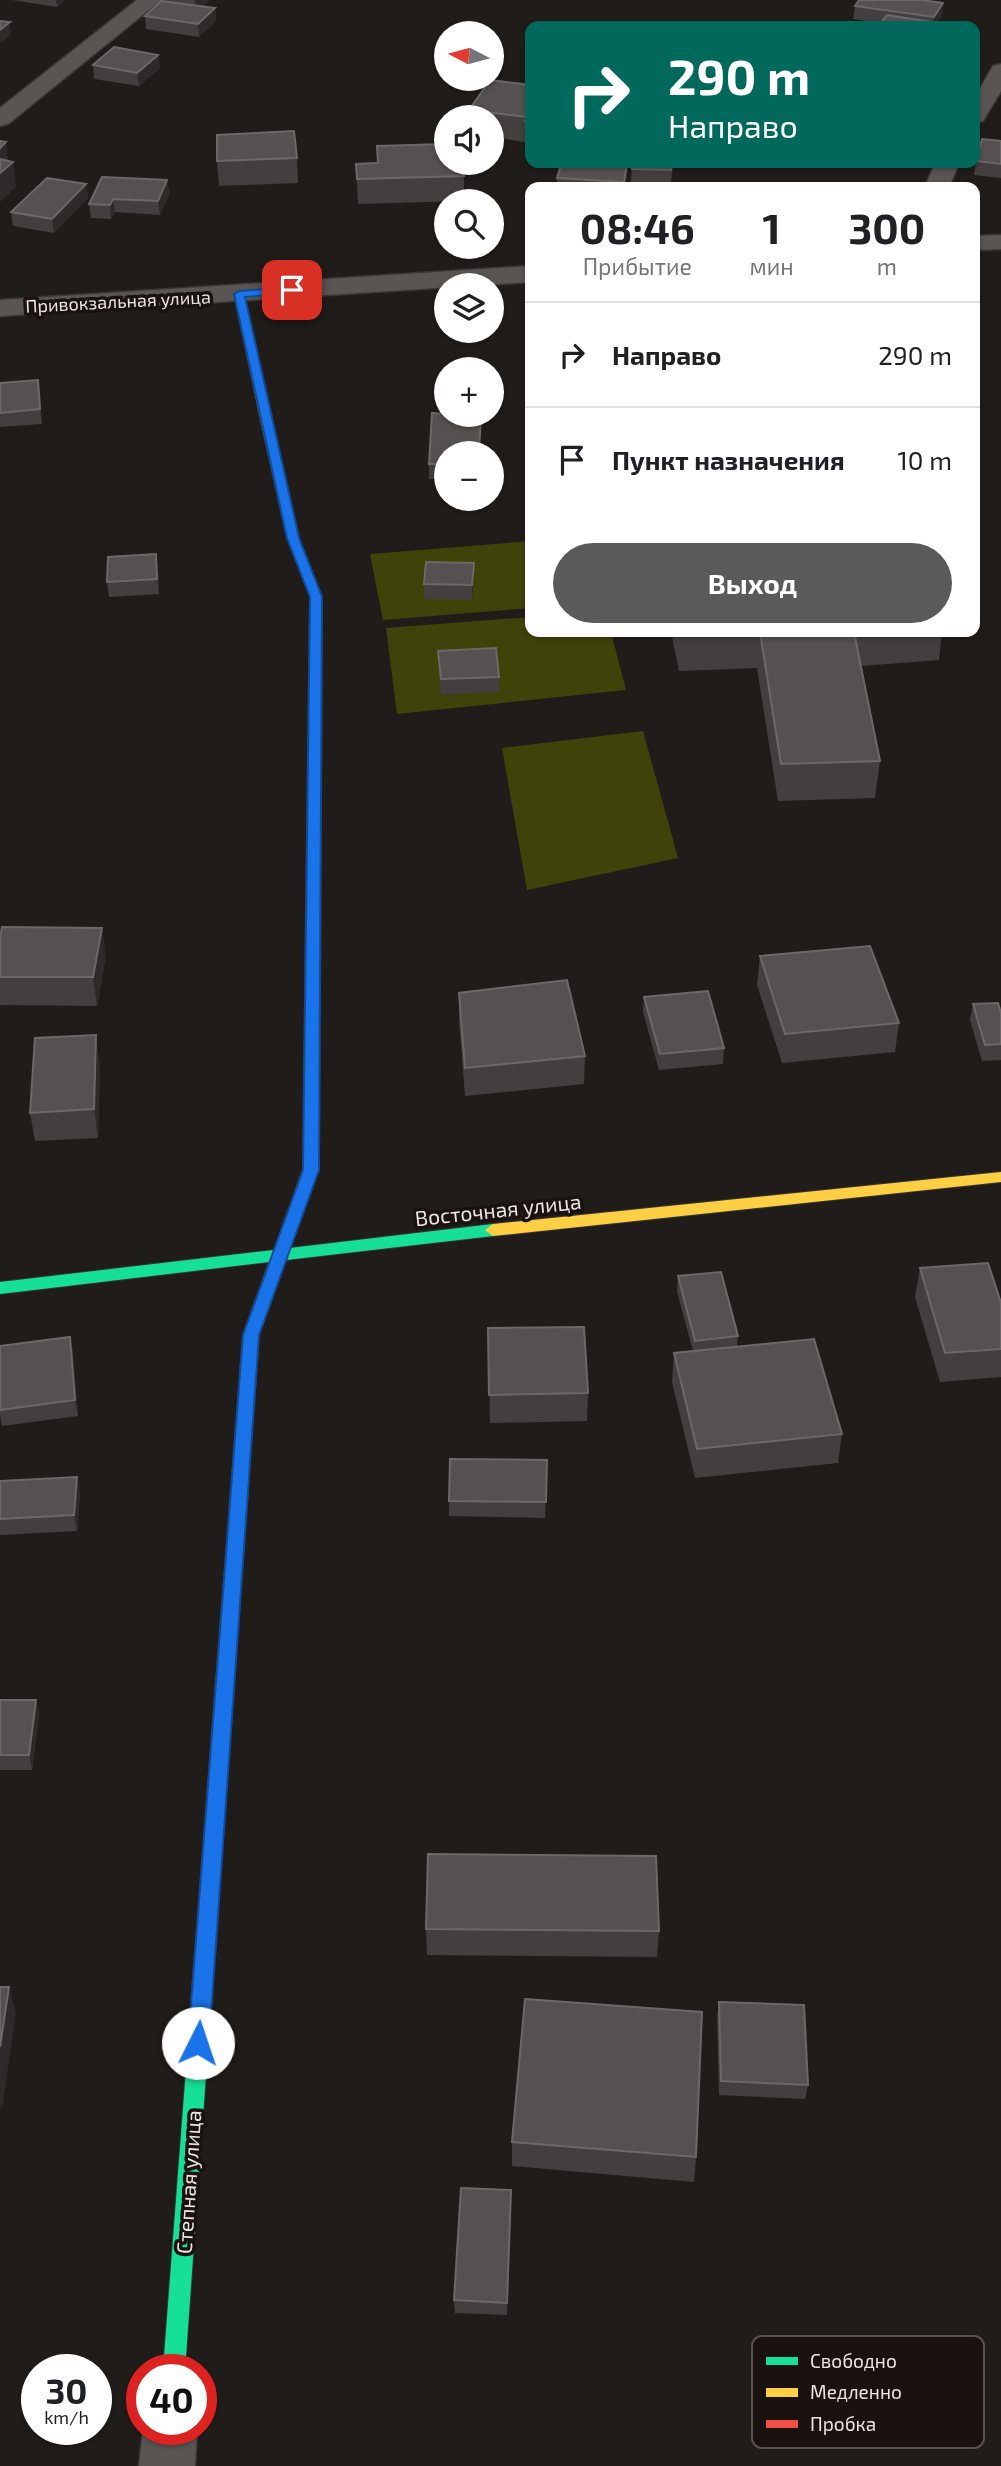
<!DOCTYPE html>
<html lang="ru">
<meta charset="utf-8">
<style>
body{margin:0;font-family:"Exo 2",sans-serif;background:#f2f2f2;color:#202124;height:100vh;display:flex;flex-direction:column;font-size:26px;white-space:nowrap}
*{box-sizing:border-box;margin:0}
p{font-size:23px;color:#757577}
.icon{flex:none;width:38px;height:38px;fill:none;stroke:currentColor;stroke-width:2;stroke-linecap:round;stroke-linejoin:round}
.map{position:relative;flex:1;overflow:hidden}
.drawer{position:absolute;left:525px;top:182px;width:455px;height:455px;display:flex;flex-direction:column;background:#fff;border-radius:14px;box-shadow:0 2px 5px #0004}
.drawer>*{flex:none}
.hud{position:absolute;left:525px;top:21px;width:455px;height:147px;border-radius:14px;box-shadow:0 2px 5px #0004;background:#00695c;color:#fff;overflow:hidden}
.needle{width:46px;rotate:276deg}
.controls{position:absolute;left:434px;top:21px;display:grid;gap:14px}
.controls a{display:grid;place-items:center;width:70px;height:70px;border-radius:50%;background:#fff;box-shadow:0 2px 5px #0004;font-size:35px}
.speed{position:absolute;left:21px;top:2354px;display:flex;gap:14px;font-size:35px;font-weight:700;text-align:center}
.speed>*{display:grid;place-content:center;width:91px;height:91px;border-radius:50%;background:#fff;box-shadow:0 2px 5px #0004;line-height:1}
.speed small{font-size:18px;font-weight:400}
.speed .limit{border:10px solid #d22;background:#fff;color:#111}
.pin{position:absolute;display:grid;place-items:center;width:60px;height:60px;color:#fff;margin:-30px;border-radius:14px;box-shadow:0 4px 10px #0006}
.me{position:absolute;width:77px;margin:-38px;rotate:4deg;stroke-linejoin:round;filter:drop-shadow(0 0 5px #0008)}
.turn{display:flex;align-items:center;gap:24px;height:147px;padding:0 28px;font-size:32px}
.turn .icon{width:91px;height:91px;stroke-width:2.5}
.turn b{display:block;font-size:49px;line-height:60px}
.eta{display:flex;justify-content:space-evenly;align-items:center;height:119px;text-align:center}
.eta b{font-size:42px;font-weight:700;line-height:49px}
.cta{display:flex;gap:14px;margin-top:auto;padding:14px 28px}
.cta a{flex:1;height:80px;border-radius:42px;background:#5b5a5a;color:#fff;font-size:28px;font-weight:700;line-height:80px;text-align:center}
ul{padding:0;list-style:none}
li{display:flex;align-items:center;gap:21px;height:105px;padding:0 28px;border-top:2px solid #e0e0e0}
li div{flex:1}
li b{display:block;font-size:26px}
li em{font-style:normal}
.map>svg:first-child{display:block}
</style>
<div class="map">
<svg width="1001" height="2466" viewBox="0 0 1001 2466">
<rect width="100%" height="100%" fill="#201c1a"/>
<g fill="#3f4309">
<path d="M 530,541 L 530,608 L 383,620 L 370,554 Z"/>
<path d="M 530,617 L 530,632 L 611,632 L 626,690 L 397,714 L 386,628 Z"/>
<path d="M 643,731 L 678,858 L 527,890 L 502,748 Z"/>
</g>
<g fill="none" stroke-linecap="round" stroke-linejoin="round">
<defs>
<g id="street">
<path d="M 137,0 L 161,0 L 8,124 L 0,126 L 0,108 Z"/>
<path d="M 1001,64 L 1001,91 L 983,121 L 975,123 L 975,97 L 993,66 Z"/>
<path d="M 935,163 L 959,163 L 949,187 L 925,187 Z"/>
<path d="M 1001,235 L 1001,249 L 975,250 L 975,236 Z"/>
<path d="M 530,266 L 530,282 L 0,316 L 0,300 Z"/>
<path d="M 143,2429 L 197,2429 L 195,2466 L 139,2466 Z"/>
</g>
<g id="fast">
<path d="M 263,420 L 273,422 L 299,538 L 322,597 L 321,826 L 314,830 L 307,826 L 310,597 L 287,538 L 261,422 Z"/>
<path d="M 311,1153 L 319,1158 L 319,1169 L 290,1248 L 493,1224 L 501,1230 L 493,1236 L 286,1260 L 259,1335 L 235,1668 L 232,1673 L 226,1676 L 220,1673 L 217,1668 L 243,1335 L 269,1262 L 0,1294 L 0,1282 L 274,1250 L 303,1169 L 303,1158 Z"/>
<path d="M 201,1995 L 208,1997 L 211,2004 L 185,2370 L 163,2370 L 191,2004 L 194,1997 Z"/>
</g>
<g id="slow">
<path d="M 239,291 L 244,294 L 273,422 L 267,425 L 261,422 L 234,294 Z"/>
<path d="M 1001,1172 L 1001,1182 L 493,1236 L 485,1230 L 493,1224 Z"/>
</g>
<g id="jam">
<path d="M 314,822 L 321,826 L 319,1158 L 311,1163 L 303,1158 L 307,826 Z"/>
<path d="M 226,1660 L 232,1663 L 235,1668 L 211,2004 L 208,2011 L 201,2013 L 194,2011 L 191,2004 L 217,1668 L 220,1663 Z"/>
</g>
</defs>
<use href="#street" stroke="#3a3636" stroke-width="3"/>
<use href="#fast" stroke="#3a3636" stroke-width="2"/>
<use href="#slow" stroke="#3a3636" stroke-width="2"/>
<use href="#jam" stroke="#3a3636" stroke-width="2"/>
<use href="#street" fill="#585553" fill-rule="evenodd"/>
<use href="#fast" fill="#16e098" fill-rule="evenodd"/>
<use href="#slow" fill="#ffcf43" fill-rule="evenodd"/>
<use href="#jam" fill="#f24e42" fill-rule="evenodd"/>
</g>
<g fill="#433f3f">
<path d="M 12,0 L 65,0 L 57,7 Z"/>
<path d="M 164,0 L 210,0 L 202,6 L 215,8 L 216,21 L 199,37 L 146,29 L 145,16 Z"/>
<path d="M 855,6 L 942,16 L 935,26 L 878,26 L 880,23 L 853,19 Z"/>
<path d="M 158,55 L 160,68 L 139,86 L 94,79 L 93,65 Z"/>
<path d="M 530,85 L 530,146 L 525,146 L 525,142 L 492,137 L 492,117 L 469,117 L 469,110 Z"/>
<path d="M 1001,141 L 1001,178 L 974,175 L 976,161 Z"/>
<path d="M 297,158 L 298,183 L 219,186 L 217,161 Z"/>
<path d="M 567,163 L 629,163 L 625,187 L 557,187 L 557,178 Z"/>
<path d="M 632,163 L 673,163 L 671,184 L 631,182 Z"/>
<path d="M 845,163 L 872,163 L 870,166 Z"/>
<path d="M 356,164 L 464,176 L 464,201 L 358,204 Z"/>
<path d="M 167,180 L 169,194 L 160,215 L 115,212 L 111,219 L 91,218 L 89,204 Z"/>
<path d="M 86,184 L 88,198 L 54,233 L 13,226 L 11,212 Z"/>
<path d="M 0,383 L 40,394 L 42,424 L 0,427 Z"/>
<path d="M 481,429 L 446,453 L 446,479 L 429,479 L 429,464 Z"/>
<path d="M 158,569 L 159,594 L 109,597 L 107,582 Z"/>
<path d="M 474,578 L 472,600 L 424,599 L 424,584 Z"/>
<path d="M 671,632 L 942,632 L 939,660 L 861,666 L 880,761 L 875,798 L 778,801 L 757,668 L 679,671 Z"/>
<path d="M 438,651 L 499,677 L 499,692 L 441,695 Z"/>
<path d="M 0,938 L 106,956 L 97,1006 L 0,1005 Z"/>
<path d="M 760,956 L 899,1023 L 895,1052 L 782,1063 L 757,985 Z"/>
<path d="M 459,993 L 585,1056 L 584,1084 L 465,1096 L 459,1021 Z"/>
<path d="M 644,997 L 724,1048 L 723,1064 L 659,1070 L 643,1012 Z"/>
<path d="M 973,1004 L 1001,1013 L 1001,1060 L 982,1061 L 970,1020 Z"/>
<path d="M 100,1064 L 98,1138 L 35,1141 L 30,1113 Z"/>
<path d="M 920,1268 L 1001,1303 L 1001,1377 L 940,1382 L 915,1297 Z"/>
<path d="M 678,1276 L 738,1336 L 737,1347 L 842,1434 L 838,1463 L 695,1478 L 672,1382 L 674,1353 L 693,1351 L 677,1292 Z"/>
<path d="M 488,1328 L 588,1393 L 587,1421 L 490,1423 Z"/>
<path d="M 70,1337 L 73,1353 L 78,1416 L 2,1426 L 0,1415 L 0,1346 Z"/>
<path d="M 547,1460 L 545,1518 L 449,1516 L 449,1501 Z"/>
<path d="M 0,1481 L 80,1493 L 77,1531 L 0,1535 Z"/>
<path d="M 0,1700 L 36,1700 L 39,1715 L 32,1770 L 0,1770 Z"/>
<path d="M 426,1929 L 659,1931 L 657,1957 L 427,1955 Z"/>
<path d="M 719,2002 L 808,2085 L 805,2099 L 719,2095 L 717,2016 Z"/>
<path d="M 512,2142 L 696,2157 L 694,2182 L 512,2166 Z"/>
<path d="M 511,2203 L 507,2315 L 455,2313 L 454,2300 Z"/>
</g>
<g fill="#2d2a29">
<path d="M 56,0 L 65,0 L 57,7 Z"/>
<path d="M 195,0 L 210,0 L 196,12 Z"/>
<path d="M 943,3 L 942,16 L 935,26 L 933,26 L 934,17 Z"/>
<path d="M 215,8 L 216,21 L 199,37 L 198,24 Z"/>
<path d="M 10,22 L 11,35 L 0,44 L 0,30 Z"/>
<path d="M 158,55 L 160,68 L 139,86 L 137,73 Z"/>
<path d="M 6,142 L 9,165 L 13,162 L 16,187 L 0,202 L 0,148 Z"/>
<path d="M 627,163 L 629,163 L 628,168 L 625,187 L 624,187 Z"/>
<path d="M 167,180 L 169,194 L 160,215 L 158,201 Z"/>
<path d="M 86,184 L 88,198 L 54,233 L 52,219 Z"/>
<path d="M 113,199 L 115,212 L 111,219 L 110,205 Z"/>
<path d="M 38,380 L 40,394 L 42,424 L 40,409 Z"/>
<path d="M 156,554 L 158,569 L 159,594 L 157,579 Z"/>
<path d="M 474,563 L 474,578 L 472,600 L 472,585 Z"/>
<path d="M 102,928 L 106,956 L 97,1006 L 93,977 Z"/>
<path d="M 96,1035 L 100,1064 L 98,1138 L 94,1109 Z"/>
<path d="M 70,1337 L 73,1353 L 78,1416 L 75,1400 Z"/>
<path d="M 77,1477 L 80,1493 L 77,1531 L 74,1515 Z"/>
<path d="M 36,1700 L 39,1715 L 32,1770 L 29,1755 Z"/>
<path d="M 9,1987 L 16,2013 L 2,2110 L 0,2104 L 0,2047 Z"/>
</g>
<g fill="#555151" stroke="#6c6868" stroke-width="2">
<path d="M 859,0 L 922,0 L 943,3 L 934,17 L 855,6 Z"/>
<path d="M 161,1 L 215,8 L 198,24 L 145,16 Z"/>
<path d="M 887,15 L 932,22 L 929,26 L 878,26 Z"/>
<path d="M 0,21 L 10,22 L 0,30 Z"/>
<path d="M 114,47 L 158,55 L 137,73 L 93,65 Z"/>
<path d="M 490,80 L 530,85 L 530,122 L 525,121 L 527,117 L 469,110 Z"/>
<path d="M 294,131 L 297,158 L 217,161 L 217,135 Z"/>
<path d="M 982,139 L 1001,141 L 1001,164 L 976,161 Z"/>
<path d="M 0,141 L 6,142 L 0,148 Z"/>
<path d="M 446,144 L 446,163 L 462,163 L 464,176 L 357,179 L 356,164 L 378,163 L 377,146 Z"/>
<path d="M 0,159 L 13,162 L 0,173 Z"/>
<path d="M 567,163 L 627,163 L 624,182 L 557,178 L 561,165 L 566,165 Z"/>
<path d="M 632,163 L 672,163 L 671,170 L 632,169 Z"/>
<path d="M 102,177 L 167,180 L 158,201 L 113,199 L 110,205 L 89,204 Z"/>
<path d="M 47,178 L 86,184 L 52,219 L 11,212 Z"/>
<path d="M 38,380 L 40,409 L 0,413 L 0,383 Z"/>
<path d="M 432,413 L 446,414 L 446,415 L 481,415 L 479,453 L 446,453 L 446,464 L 429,464 Z"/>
<path d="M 156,554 L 157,579 L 107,582 L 108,557 Z"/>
<path d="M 426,562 L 474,563 L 472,585 L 424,584 Z"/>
<path d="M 681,632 L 752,632 L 681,634 Z"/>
<path d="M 760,632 L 854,632 L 880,761 L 781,764 Z"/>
<path d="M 496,648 L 499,677 L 441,679 L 438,651 Z"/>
<path d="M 2,927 L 102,928 L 93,977 L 0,977 L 0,938 Z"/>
<path d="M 870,946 L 899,1023 L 785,1034 L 760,956 Z"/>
<path d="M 567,980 L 585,1056 L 465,1068 L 459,993 Z"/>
<path d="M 708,991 L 724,1048 L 660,1054 L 644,997 Z"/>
<path d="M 998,1003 L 1001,1013 L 1001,1044 L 985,1045 L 973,1004 Z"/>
<path d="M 96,1035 L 94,1109 L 30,1113 L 35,1038 Z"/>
<path d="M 988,1263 L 1001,1303 L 1001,1349 L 945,1353 L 920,1268 Z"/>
<path d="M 721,1272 L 738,1336 L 695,1341 L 678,1276 Z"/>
<path d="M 584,1327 L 588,1393 L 489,1395 L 488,1328 Z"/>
<path d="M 70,1337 L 75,1400 L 0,1410 L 0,1346 Z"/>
<path d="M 814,1339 L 842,1434 L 697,1449 L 674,1353 Z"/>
<path d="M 450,1459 L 547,1460 L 546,1502 L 449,1501 Z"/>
<path d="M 77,1477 L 74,1515 L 0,1519 L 0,1481 Z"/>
<path d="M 0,1700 L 36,1700 L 29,1755 L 0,1755 Z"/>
<path d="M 428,1854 L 656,1856 L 659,1931 L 426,1929 Z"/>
<path d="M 0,1987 L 9,1987 L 0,2047 Z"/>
<path d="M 525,1999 L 702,2012 L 696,2157 L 512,2142 Z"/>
<path d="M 719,2002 L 804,2005 L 808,2085 L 721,2081 Z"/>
<path d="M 461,2188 L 511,2190 L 507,2303 L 454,2300 Z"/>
</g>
<path fill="#1a73e8" stroke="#114b97" stroke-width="2" d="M 292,287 L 298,290 L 296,293 L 245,297 L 299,538 L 322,597 L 319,1170 L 259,1335 L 209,2043 L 206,2050 L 198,2052 L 191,2050 L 188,2043 L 243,1335 L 303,1170 L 310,597 L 287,538 L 234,294 L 239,291 Z"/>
<g text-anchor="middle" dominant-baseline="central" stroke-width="7" stroke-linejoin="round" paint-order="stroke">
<g font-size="18" fill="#eae5e2" stroke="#19120e">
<text transform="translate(118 301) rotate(-3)">Привокзальная улица</text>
</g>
<g font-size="21" fill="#eae5e2" stroke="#19120e">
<text transform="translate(498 1209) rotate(-6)">Восточная улица</text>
<text transform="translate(188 2182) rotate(-86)">Степная улица</text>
</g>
</g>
<rect x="752" y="2336" width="232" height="112" rx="10" fill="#19120e" stroke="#58514e" stroke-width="2"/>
<rect x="766" y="2357" width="32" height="8" fill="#16e098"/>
<rect x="766" y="2388" width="32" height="9" fill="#ffcf43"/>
<rect x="766" y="2420" width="32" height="8" fill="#f24e42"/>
<g font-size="19" fill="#eae5e2">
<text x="810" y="2368">Свободно</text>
<text x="810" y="2399">Медленно</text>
<text x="810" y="2431">Пробка</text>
</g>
</svg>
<div class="controls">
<a><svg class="needle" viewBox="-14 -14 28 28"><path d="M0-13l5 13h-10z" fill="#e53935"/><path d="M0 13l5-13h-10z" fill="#757577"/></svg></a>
<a><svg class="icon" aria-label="sound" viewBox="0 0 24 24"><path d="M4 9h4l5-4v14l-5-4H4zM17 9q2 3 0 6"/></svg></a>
<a><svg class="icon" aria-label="search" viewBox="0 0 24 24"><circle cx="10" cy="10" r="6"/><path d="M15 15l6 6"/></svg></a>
<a><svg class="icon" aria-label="layers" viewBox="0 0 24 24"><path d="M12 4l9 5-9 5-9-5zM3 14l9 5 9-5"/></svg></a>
<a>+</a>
<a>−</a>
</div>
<div class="speed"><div>30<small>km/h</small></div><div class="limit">40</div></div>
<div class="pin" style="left:292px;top:290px;background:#d93025"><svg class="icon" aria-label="arrive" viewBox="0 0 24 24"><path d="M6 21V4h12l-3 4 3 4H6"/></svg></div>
<svg class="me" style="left:198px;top:2043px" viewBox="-20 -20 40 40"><circle r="19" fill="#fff"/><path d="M0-13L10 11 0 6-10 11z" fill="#1a73e8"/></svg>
<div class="hud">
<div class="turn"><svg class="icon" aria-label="right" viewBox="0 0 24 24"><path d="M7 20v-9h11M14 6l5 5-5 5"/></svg><div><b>290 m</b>Направо</div></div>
</div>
<section class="drawer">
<div class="eta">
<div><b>08:46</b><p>Прибытие</p></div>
<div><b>1</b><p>мин</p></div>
<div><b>300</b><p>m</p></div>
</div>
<ul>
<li><svg class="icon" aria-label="right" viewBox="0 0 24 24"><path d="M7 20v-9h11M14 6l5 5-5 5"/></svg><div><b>Направо</b></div><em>290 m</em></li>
<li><svg class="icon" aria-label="arrive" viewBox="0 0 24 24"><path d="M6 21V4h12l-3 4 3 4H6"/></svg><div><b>Пункт назначения</b></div><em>10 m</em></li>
</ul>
<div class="cta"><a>Выход</a></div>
</section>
</div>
